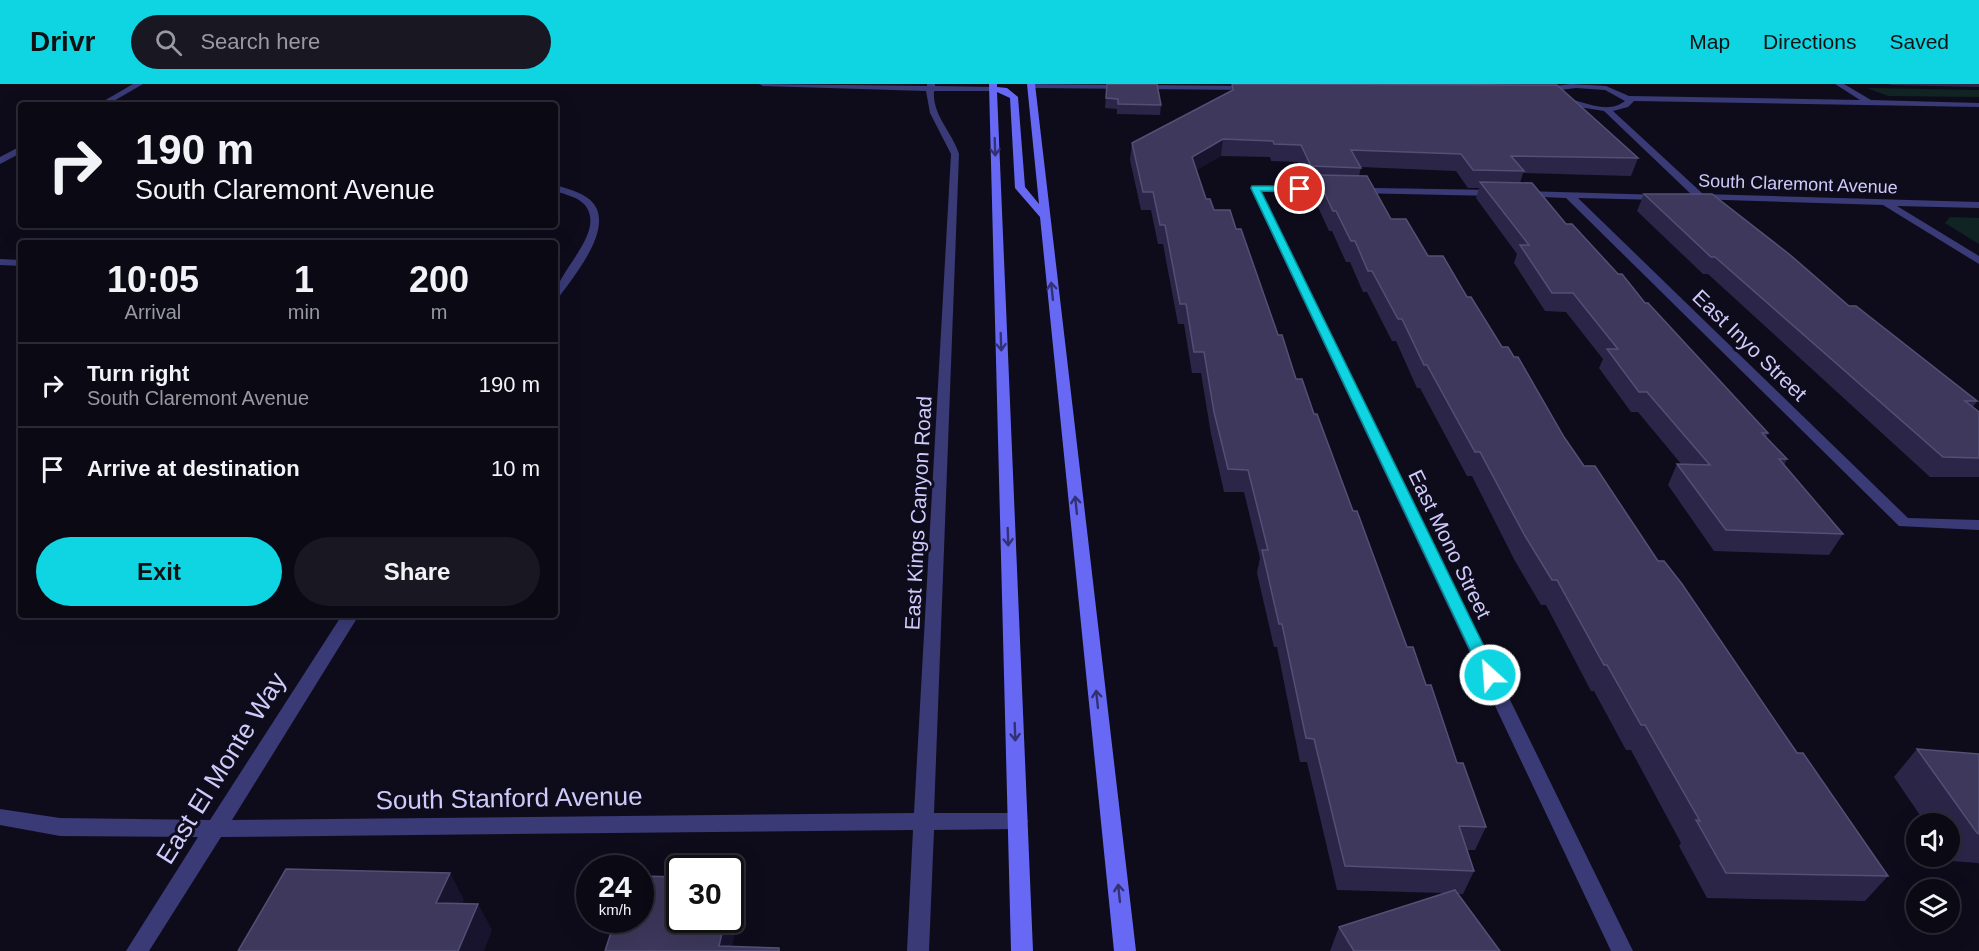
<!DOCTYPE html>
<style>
body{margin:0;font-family:Arial,sans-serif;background:#181722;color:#f1f3f6;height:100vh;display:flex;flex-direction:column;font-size:22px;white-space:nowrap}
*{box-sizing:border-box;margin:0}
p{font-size:20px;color:#999aa0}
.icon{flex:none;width:33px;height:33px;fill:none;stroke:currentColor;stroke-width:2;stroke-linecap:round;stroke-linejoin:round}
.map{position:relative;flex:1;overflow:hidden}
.drawer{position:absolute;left:18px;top:156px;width:540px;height:378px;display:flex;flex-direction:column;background:#0a0914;border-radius:6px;box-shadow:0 6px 24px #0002,0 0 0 2px #2a2a34}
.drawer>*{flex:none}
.guide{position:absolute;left:18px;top:18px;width:540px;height:126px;border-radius:6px;box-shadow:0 6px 24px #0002,0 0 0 2px #2a2a34;background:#0a0914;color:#f1f3f6;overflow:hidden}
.fabs{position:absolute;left:1906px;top:729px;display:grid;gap:12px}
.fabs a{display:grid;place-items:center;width:54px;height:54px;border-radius:50%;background:#0a0914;box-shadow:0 6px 24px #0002,0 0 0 2px #2a2a34;font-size:30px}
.speed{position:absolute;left:576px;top:771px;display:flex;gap:12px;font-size:30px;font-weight:700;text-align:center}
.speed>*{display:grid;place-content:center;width:78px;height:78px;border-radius:50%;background:#0a0914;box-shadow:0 6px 24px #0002,0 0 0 2px #2a2a34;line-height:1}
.speed small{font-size:15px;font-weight:400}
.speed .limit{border:3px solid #111;border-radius:9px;background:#fff;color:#111}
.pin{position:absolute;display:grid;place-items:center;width:51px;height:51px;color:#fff;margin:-26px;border:3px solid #fff;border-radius:50%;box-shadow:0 2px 6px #0007}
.me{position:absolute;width:66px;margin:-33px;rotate:334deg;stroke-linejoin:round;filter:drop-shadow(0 0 4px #0008)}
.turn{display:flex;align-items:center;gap:21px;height:126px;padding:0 18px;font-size:27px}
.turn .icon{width:78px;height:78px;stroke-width:2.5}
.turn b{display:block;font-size:42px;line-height:51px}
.eta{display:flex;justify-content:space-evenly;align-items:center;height:102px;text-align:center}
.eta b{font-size:36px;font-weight:800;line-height:42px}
.action{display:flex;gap:12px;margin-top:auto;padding:12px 18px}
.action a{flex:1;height:69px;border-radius:36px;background:#0fd4e2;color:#111;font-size:24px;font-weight:800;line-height:69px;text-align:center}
.action a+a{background:#181722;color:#f1f3f6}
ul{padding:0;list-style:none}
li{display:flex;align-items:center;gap:18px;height:84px;padding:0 18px;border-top:2px solid #2a2a34}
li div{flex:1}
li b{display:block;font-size:22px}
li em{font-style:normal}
header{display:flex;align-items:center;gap:36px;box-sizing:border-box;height:84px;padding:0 30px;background:#0fd4e2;color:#111}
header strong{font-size:28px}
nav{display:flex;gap:33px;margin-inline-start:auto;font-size:21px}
.search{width:420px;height:54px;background:#181722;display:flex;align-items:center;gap:15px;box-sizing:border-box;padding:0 21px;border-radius:33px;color:#999aa0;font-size:22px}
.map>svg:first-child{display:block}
</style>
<header>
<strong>Drivr</strong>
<div class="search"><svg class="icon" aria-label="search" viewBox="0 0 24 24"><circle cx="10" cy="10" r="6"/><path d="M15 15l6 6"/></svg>Search here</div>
<nav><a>Map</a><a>Directions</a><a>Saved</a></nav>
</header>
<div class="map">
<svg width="1979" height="867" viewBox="0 0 1979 867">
<rect width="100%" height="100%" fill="#0e0c1b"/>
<g fill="#102423">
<path d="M 1867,4 L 1979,6 L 1979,13 L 1888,12 Z"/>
<path d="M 1950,133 L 1979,134 L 1979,160 L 1945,139 Z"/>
</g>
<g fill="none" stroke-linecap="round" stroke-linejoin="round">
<g fill="#3a3a77" fill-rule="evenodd">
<path d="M 133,0 L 143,0 L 107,21 L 97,21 Z"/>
<path d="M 759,0 L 927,2 L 927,0 L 935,0 L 935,2 L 993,3 L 997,5 L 993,7 L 934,7 C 932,31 952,48 959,70 L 934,729 L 1018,729 L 1025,731 L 1028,737 L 1025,743 L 1018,745 L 934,746 L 929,867 L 907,867 L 913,746 L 221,753 L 149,867 L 126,867 L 198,753 L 60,752 L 0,741 L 0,725 L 60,734 L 210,736 L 342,531 L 359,531 L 232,736 L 914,729 L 951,70 L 930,29 L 926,7 L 763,2 Z"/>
<path d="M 1030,0 L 1250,2 L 1254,4 L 1250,6 L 1031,4 L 1027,2 Z"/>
<path d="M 1571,0 L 1606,2 L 1629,12 L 1860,16 L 1835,0 L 1844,0 L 1871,16 L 1979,19 L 1979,23 L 1634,17 L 1628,23 L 1613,27 L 1703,110 L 1979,118 L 1979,124 L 1897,122 L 1979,172 L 1979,180 L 1883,121 L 1694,115 L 1693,112 L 1604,27 L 1573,22 L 1553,14 L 1551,7 L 1555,2 ZM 1576,4 L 1605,6 L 1625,17 C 1606,32 1580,15 1559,13 L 1560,6 Z"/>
<path d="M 21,62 L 21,69 L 0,80 L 0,73 Z"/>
<path d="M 555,101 C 566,104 580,108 589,115 C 619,139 574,192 559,213 L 555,214 C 555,188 607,149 585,121 C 578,113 564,110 555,107 Z"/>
<path d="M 1252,102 L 1496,106 L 1501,109 L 1496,112 L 1261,107 L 1633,867 L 1611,867 L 1250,104 Z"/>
<path d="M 1523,107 L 1664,111 L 1664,115 L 1661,116 L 1578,114 L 1908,434 L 1979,436 L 1979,446 L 1899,442 L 1566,114 L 1520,112 L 1518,110 Z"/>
<path d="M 0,175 L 21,176 L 21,182 L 0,181 Z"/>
</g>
<path fill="#6769f5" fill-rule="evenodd" d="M 989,0 L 997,0 L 997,3 L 1007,4 L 1018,13 L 1025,103 L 1039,120 L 1027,0 L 1035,0 L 1136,867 L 1114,867 L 1040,133 L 1015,104 L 1010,14 L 997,8 L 1033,867 L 1011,867 Z"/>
</g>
<g fill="#2b2648">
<path d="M 1107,0 L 1161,21 L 1160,31 L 1117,30 L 1117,25 L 1105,24 Z"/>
<path d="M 1232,0 L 1638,74 L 1631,92 L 1523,89 L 1520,99 L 1566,140 L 1645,219 L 1768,349 L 1766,354 L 1787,375 L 1784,381 L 1843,450 L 1829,471 L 1714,467 L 1668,401 L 1677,380 L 1682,381 L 1638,328 L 1631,328 L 1599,284 L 1603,275 L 1566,228 L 1545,227 L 1514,179 L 1517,170 L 1476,114 L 1479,104 L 1468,104 L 1456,87 L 1361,83 L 1359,92 L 1391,135 L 1467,213 L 1584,382 L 1658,477 L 1888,792 L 1865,817 L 1707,814 L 1679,762 L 1681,759 L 1631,666 L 1626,666 L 1594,607 L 1591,607 L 1546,521 L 1541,521 L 1515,477 L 1472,392 L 1467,392 L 1420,304 L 1417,304 L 1396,257 L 1392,257 L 1367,208 L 1363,208 L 1350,178 L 1346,178 L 1332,147 L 1329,147 L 1312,110 L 1314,100 L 1308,100 L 1298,78 L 1271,77 L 1270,73 L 1221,72 L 1196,86 L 1206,115 L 1214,126 L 1236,145 L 1296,295 L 1314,330 L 1407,563 L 1426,601 L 1457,679 L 1486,743 L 1475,766 L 1467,766 L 1474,787 L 1463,810 L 1458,810 L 1500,867 L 1330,867 L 1339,843 L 1444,809 L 1337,806 L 1307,678 L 1300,678 L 1277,563 L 1274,563 L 1257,489 L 1260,474 L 1244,408 L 1224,408 L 1211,350 L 1201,289 L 1192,289 L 1184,240 L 1178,240 L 1163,160 L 1158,160 L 1151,126 L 1141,126 L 1130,76 L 1132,59 L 1231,8 Z"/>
<path d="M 1888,0 L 1979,0 L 1979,3 L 1891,1 Z"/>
<path d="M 1644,110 L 1849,222 L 1977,317 L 1973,323 L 1979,328 L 1979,393 L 1930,393 L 1708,190 L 1703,190 L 1637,127 Z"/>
<path d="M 1917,665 L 1979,670 L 1979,780 L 1978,779 L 1951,777 L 1948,772 L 1950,772 L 1950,740 L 1926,740 L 1894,693 Z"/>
</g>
<g fill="#18142e">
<path d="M 1223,55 L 1221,72 L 1190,90 L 1192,73 Z"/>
<path d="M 450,789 L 464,816 L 451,846 L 436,819 Z"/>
<path d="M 735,794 L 742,821 L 731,867 L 719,862 L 725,836 L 730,836 L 730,813 Z"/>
<path d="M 478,820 L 492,846 L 484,867 L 458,867 Z"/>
</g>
<g fill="#3d385c" stroke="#544f75" stroke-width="1.5">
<path d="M 1107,0 L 1157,0 L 1161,21 L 1118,20 L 1118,15 L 1106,14 Z"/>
<path d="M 1232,0 L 1557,1 L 1638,74 L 1511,72 L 1524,87 L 1473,86 L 1461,70 L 1351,66 L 1361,84 L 1311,82 L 1301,61 L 1274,60 L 1273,57 L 1223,55 L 1192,73 L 1206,115 L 1210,115 L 1214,126 L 1230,126 L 1236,145 L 1241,145 L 1278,251 L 1282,251 L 1296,295 L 1302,295 L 1314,330 L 1317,330 L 1353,427 L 1357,427 L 1407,563 L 1413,563 L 1426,601 L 1431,601 L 1457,679 L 1463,679 L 1486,743 L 1459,742 L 1474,787 L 1345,782 L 1314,655 L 1306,654 L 1282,540 L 1279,540 L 1262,466 L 1268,466 L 1248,386 L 1228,385 L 1214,328 L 1204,268 L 1194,268 L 1186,220 L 1180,220 L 1165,141 L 1160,141 L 1153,108 L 1143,108 L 1132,59 L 1233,6 Z"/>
<path d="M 1316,91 L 1367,92 L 1391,135 L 1406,135 L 1428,172 L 1443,172 L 1467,213 L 1471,213 L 1502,263 L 1508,263 L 1514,273 L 1518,273 L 1564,353 L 1584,382 L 1595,382 L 1658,477 L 1664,477 L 1682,500 L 1797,669 L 1803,669 L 1888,792 L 1726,789 L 1696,736 L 1700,737 L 1645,641 L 1641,641 L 1607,581 L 1604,581 L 1557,496 L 1552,496 L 1525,452 L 1480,368 L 1475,368 L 1427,281 L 1424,281 L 1402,235 L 1398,235 L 1372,187 L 1368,187 L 1355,157 L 1351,157 L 1336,127 L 1333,127 Z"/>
<path d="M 1480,98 L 1532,99 L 1566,140 L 1572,140 L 1618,190 L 1622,190 L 1645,219 L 1648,219 L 1768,349 L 1762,349 L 1787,375 L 1779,375 L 1843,450 L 1726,446 L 1677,380 L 1710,381 L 1647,308 L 1639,308 L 1607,265 L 1618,265 L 1573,209 L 1552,209 L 1520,161 L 1529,161 Z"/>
<path d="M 1644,110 L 1712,110 L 1789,170 L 1849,222 L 1856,222 L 1977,317 L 1965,317 L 1979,328 L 1979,374 L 1943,373 L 1715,173 L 1711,173 Z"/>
<path d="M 1917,665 L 1979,670 L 1979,750 L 1977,749 Z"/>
<path d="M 286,785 L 450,789 L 436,819 L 478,820 L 458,867 L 238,867 Z"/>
<path d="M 640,792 L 680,793 L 680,836 L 725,836 L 719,862 L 779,864 L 779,867 L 605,867 L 615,836 L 640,836 Z"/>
<path d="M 730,794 L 735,794 L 730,813 Z"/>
<path d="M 1455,806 L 1500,867 L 1354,867 L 1339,843 Z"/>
</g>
<defs><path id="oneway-shaft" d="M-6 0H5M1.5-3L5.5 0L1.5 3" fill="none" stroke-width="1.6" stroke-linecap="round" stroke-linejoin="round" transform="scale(1.5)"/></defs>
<g stroke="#323172">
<use href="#oneway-shaft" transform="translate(995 63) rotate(88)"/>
<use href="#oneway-shaft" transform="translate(1052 207) rotate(-96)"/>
<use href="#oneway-shaft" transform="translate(1001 258) rotate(88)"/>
<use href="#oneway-shaft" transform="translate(1076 421) rotate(-96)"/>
<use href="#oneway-shaft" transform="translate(1008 453) rotate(88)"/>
<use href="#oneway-shaft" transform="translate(1097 615) rotate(-96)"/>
<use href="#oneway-shaft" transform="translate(1015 648) rotate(88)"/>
<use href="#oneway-shaft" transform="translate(1119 809) rotate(-96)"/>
</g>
<path fill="#0fd4e2" stroke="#0a8a93" stroke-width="1.5" d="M 1252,102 L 1300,102 L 1304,105 L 1300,108 L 1261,107 L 1498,591 L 1495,596 L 1484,596 L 1482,591 L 1251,104 Z"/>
<g text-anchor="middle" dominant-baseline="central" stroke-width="6" stroke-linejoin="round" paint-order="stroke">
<g font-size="18" fill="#cecafb" stroke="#0e0c1b">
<text transform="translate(1798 100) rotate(2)">South Claremont Avenue</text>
</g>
<g font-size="21" fill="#cecafb" stroke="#0e0c1b">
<text transform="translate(1750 261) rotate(44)">East Inyo Street</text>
<text transform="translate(918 429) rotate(-87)">East Kings Canyon Road</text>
<text transform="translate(1450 460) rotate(64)">East Mono Street</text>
</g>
<g font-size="26" fill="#cecafb" stroke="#0e0c1b">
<text transform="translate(221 684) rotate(-58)">East El Monte Way</text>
<text transform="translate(509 714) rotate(-1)">South Stanford Avenue</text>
</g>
</g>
</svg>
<div class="fabs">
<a><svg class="icon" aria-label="sound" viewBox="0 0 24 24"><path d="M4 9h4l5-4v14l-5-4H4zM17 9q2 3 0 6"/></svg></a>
<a><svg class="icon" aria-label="layers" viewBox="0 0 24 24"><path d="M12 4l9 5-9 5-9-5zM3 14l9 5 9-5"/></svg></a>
</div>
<div class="speed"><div>24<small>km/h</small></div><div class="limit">30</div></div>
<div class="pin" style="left:1300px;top:105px;background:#d93025"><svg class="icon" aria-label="arrive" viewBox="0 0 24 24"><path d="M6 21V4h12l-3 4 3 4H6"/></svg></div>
<svg class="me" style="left:1490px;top:591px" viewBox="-20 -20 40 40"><circle r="17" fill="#0fd4e2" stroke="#fff" stroke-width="3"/><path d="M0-11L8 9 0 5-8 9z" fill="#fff"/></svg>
<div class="guide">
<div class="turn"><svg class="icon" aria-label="right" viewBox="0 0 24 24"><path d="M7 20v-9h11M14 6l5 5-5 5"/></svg><div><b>190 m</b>South Claremont Avenue</div></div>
</div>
<section class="drawer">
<div class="eta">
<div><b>10:05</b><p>Arrival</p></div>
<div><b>1</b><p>min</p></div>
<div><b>200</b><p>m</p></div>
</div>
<ul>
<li><svg class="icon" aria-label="right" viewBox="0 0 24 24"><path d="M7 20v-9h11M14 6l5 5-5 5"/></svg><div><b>Turn right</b><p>South Claremont Avenue</p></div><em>190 m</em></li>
<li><svg class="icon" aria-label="arrive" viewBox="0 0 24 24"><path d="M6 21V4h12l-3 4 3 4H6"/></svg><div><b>Arrive at destination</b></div><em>10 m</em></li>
</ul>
<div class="action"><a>Exit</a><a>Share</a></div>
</section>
</div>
